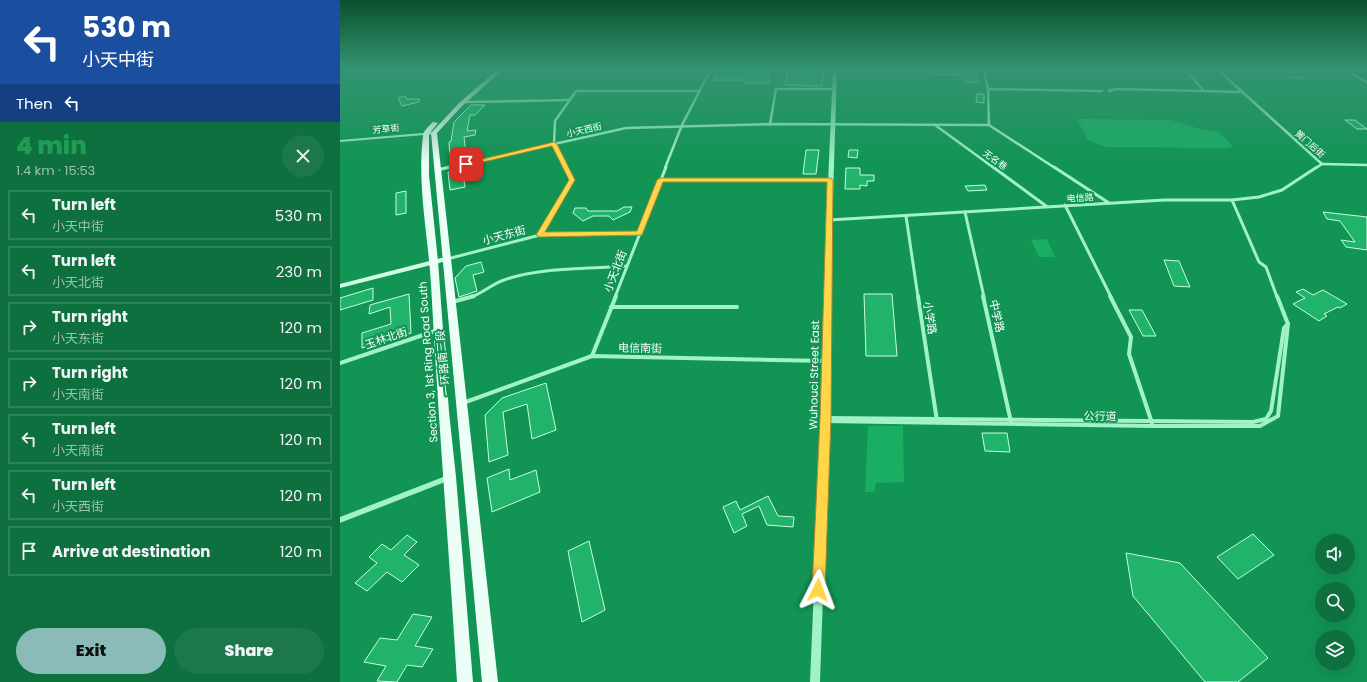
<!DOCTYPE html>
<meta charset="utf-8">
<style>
body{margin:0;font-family:Poppins,"Noto Sans SC",sans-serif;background:#1c774a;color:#f1f3f6;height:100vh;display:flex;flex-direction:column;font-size:15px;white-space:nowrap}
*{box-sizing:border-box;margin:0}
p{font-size:13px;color:#9bc1b0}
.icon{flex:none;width:22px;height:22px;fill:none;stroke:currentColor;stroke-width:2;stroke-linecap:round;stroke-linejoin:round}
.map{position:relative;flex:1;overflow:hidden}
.sheet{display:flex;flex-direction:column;background:#0e6f3f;width:340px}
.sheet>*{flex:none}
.top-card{background:#1a4fa0;color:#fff;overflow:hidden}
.tools{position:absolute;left:975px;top:534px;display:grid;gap:8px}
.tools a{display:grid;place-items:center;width:40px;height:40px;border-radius:50%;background:#0e6f3f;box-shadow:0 4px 16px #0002;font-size:20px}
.pin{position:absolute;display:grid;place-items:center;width:34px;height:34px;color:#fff;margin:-17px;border-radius:8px;box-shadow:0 2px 6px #0006}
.me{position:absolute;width:44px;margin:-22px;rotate:3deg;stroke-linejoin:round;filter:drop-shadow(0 0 3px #0008)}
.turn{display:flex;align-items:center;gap:14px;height:84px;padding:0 16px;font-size:18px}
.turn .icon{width:52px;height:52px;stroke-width:2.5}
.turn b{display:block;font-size:28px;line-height:34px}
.then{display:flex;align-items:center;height:38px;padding:0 16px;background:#0003;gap:8px;font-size:15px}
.round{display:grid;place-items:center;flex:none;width:42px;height:42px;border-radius:21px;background:#1c774a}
.headline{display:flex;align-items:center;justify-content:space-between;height:68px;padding:0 16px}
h1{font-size:24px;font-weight:800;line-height:30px;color:#1e9e55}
.button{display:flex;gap:8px;margin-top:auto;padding:8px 16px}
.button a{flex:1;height:46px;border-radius:24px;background:#8bbbb9;color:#111;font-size:16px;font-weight:800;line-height:46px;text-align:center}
.button a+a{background:#1c774a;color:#f1f3f6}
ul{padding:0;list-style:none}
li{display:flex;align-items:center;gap:12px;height:50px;margin:0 8px 6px;padding:0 8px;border:2px solid #2e8159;border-radius:0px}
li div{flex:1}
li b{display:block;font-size:15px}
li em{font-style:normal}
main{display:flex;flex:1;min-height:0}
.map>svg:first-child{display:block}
</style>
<main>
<section class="sheet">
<div class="top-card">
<div class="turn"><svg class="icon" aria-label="left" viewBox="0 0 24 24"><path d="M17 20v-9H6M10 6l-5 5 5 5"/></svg><div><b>530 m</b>小天中街</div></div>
<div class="then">Then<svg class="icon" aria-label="left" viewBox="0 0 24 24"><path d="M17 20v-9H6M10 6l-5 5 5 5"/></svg></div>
</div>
<div class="headline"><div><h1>4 min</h1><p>1.4 km · 15:53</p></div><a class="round"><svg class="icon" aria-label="close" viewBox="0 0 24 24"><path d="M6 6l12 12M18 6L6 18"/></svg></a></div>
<ul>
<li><svg class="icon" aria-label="left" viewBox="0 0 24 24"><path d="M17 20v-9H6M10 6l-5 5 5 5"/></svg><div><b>Turn left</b><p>小天中街</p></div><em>530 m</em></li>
<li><svg class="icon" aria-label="left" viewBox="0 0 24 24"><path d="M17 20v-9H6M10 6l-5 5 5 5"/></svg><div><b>Turn left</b><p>小天北街</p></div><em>230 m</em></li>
<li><svg class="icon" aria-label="right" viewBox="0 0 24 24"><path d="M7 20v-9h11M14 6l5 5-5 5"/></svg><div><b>Turn right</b><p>小天东街</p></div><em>120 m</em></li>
<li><svg class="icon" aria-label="right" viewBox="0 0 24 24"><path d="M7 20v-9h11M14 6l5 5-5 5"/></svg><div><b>Turn right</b><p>小天南街</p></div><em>120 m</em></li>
<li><svg class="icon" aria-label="left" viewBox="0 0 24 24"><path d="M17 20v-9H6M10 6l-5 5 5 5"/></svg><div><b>Turn left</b><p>小天南街</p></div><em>120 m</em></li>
<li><svg class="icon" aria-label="left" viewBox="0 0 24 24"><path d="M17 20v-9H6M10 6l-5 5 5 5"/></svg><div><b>Turn left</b><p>小天西街</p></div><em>120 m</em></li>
<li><svg class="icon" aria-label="arrive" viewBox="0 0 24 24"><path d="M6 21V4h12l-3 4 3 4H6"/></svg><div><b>Arrive at destination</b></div><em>120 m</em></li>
</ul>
<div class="button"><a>Exit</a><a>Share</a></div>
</section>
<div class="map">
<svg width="1027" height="682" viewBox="0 0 1027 682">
<rect width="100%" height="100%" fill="#129454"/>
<g fill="#1aae63">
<path d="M 737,119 L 831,120 L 860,129 L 879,132 L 892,145 L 891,147 L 886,148 L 767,147 L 748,140 Z"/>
<path d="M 707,239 L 715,257 L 699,257 L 691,240 Z"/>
<path d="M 528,426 L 563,426 L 564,482 L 536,483 L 534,492 L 525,492 Z"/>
</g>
<g fill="#20b369" stroke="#c8fde2">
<path d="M 378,69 L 400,69 L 400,71 L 431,71 L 428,83 L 404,83 L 405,80 L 373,80 Z"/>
<path d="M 448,69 L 479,69 L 484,71 L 482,86 L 445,85 Z"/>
<path d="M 587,69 L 618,69 L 620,75 L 588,74 Z"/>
<path d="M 620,70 L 635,70 L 639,82 L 624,82 Z"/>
<path d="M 940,70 L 954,70 L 965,78 L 951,78 Z"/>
<path d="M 637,94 L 644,94 L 644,103 L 636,102 Z"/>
<path d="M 65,96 L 67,99 L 79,99 L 79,102 L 62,106 L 58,98 Z"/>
<path d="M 131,105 L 145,105 L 135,115 L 130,115 L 127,131 L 136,130 L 135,135 L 124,137 L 126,156 L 110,159 L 109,142 L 111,141 L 114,122 Z"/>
<path d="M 1005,120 L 1015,120 L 1027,129 L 1017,129 Z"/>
<path d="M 466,150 L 479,150 L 476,174 L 463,174 Z"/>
<path d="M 509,150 L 518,150 L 517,158 L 508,157 Z"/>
<path d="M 122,168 L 125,187 L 110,190 L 108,172 Z"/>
<path d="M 506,168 L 520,168 L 520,175 L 534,175 L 534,181 L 527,181 L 527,186 L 520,185 L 520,189 L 505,189 Z"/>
<path d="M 645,185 L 647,190 L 628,191 L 625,186 Z"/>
<path d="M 66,191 L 66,213 L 56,215 L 56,193 Z"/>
<path d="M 284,207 L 292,207 L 290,212 L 273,220 L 269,216 L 253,216 L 243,221 L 233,213 L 235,208 L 246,208 L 248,211 L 277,211 Z"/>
<path d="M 983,212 L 1027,217 L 1027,250 L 1006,247 L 1001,240 L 1015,242 L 1000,221 L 987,219 Z"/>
<path d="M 824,260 L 839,261 L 850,287 L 834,286 Z"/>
<path d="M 141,262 L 144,272 L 133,275 L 137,291 L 119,297 L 115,278 L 126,266 Z"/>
<path d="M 33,288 L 33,300 L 0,310 L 0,298 Z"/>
<path d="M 963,289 L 973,295 L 983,290 L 1007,304 L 1000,308 L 998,307 L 984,314 L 987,316 L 979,321 L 953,304 L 965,298 L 956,292 Z"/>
<path d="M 69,294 L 71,333 L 22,348 L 22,333 L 51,324 L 50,307 L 29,314 L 30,305 Z"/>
<path d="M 524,294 L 552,294 L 557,356 L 526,356 Z"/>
<path d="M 789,310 L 802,310 L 816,336 L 803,336 Z"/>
<path d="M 206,383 L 216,430 L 192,439 L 187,404 L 163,412 L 168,455 L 149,462 L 145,415 L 162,398 Z"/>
<path d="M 642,433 L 667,433 L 670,452 L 645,451 Z"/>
<path d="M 169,469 L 170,480 L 196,470 L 200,492 L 152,512 L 147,478 Z"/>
<path d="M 428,496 L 438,516 L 454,517 L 453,527 L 427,525 L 419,506 L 402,514 L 407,526 L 394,533 L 383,507 L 396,501 L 400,510 Z"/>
<path d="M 913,534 L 934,555 L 898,579 L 877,557 Z"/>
<path d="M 67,535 L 77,542 L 64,555 L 79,565 L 62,582 L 47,572 L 27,591 L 15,583 L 37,563 L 29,557 L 42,544 L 51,550 Z"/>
<path d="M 249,541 L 265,610 L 242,622 L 228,551 Z"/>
<path d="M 786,553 L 840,563 L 928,658 L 898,682 L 865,682 L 793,596 Z"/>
<path d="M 73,614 L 92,617 L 75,646 L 93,649 L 82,667 L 67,665 L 57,682 L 37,681 L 46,666 L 24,662 L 40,638 L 57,640 Z"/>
</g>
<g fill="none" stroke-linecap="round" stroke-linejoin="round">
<g stroke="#a1f2c9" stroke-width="2.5">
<path d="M 845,69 L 864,91"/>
<path d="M 877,69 L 982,164"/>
<path d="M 648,89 L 762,91"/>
<path d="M 769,91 L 776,89 L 903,92"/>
<path d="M 124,102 L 230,100"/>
<path d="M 430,124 L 436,89 L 494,89"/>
<path d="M 595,125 L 654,168"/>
<path d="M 649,125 L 715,168"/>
<path d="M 982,164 L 1027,165"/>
<path d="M 106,168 L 286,128 L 430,124 L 649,125 L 648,89 L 644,69"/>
<path d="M 226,168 L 214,144 L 215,121 L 236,91 L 358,91"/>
<path d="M 325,168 L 342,125 L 371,69"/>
<path d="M 976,168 L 982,164"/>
</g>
<g stroke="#a1f2c9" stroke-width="3">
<path d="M 653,167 L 706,206"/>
<path d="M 714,167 L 769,203"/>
<path d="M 97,170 L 110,167"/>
<path d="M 320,180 L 490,180"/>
<path d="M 892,200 L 919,262 L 926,267 L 937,297"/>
<path d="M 725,205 L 771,297"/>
<path d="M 625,212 L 644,297"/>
<path d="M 566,216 L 578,297"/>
<path d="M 489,220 L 825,200 L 892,200 L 919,197 L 942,190 L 977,167"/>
<path d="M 200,235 L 232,180 L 226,167"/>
<path d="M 107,259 L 200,235 L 300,234"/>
<path d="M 131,297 C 143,293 152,284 164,280 C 200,267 249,269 287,266"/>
<path d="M 275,297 L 326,167"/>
</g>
<g stroke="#a1f2c9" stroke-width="4">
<path d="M 578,296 L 597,421"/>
<path d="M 643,296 L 671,422"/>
<path d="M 770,296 L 791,337 L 789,354 L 812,423"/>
<path d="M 112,302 L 134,296"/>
<path d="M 271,307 L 397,307"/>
<path d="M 252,356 L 276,296"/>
<path d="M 0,363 L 98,330"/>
<path d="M 123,403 L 252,356 L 486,361"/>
<path d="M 485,418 L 913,422 L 926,419 L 931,411 L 944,328 L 948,324 L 937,296"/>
<path d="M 485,421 L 813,426 L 920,426 L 938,416 L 948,324"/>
</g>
<path stroke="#a1f2c9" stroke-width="5.5" d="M 0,520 L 108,478"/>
<g fill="#a1f2c9" fill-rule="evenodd">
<path d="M 493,69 L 497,69 L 492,229 L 489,421 L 480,682 L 470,682 L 481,421 L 486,229 Z"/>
<path d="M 1003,69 L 1007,69 L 1027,81 L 1027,84 Z"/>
<path d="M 94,132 L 96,133 L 96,134 L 0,142 L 0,140 Z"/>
</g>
<path fill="#d0fce6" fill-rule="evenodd" d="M 105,257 L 108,259 L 107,261 L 0,288 L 0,284 Z"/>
<g fill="#ecfff7" fill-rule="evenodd">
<path d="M 158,69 L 164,69 L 123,105 L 97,133 L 158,682 L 142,682 L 91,133 L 119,103 Z"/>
<path d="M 93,122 L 98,123 L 89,134 L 89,175 L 98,261 L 109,412 L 116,477 L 133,682 L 117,682 C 109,549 98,417 91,284 C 88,235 77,185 83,136 C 83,131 89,126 93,122 Z"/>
</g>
</g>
<linearGradient id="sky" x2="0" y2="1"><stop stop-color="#0a512e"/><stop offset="0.42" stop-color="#339472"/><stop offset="1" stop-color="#339472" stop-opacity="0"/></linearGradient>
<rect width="1027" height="164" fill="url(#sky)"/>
<path fill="#ffd54a" stroke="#a68a30" d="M 214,142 L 217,144 L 235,180 L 205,232 L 297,231 L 317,180 L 320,178 L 490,178 L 493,180 L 491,418 L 485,590 L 483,594 L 478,596 L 474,594 L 472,590 L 480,418 L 487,182 L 323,182 L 302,235 L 200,237 L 196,235 L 229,180 L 212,146 L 126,166 L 123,164 Z"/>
<g text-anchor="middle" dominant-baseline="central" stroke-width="4" stroke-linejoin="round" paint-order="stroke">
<g font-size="9" fill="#fff" stroke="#129454">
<text transform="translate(46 129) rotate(-5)">芳草街</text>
<text transform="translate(244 130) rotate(-13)">小天西街</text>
<text transform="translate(970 144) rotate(42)">黉门后街</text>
<text transform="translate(655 160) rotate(36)">无名巷</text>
<text transform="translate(740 198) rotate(-3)">电信路</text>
</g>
<g font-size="11" fill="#fff" stroke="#129454">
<text transform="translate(164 235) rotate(-15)">小天东街</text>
<text transform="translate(275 271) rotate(-69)">小天北街</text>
<text transform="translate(657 316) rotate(77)">中学路</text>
<text transform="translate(590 318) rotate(81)">小学路</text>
<text transform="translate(46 338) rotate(-19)">玉林北街</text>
<text transform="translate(300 348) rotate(1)">电信南街</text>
<text transform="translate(88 362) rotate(-94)">Section 3, 1st Ring Road South</text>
<text transform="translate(103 363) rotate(-96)">一环路南三段</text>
<text transform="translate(474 375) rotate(-89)">Wuhouci Street East</text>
<text transform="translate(760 416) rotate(1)">公行道</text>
</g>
</g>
</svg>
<div class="tools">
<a><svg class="icon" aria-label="sound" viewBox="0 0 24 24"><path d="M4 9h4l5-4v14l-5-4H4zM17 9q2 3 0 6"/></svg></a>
<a><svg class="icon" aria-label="search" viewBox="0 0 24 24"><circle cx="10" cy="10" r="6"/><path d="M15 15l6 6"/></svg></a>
<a><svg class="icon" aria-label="layers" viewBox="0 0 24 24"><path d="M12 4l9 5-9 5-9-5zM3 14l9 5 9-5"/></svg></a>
</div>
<div class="pin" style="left:126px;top:164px;background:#d93025"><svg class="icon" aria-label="arrive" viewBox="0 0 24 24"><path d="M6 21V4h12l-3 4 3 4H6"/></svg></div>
<svg class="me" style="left:478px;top:590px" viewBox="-20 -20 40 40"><path d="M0-17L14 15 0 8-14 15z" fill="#ffd54a" stroke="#fff" stroke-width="4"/></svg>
</div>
</main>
